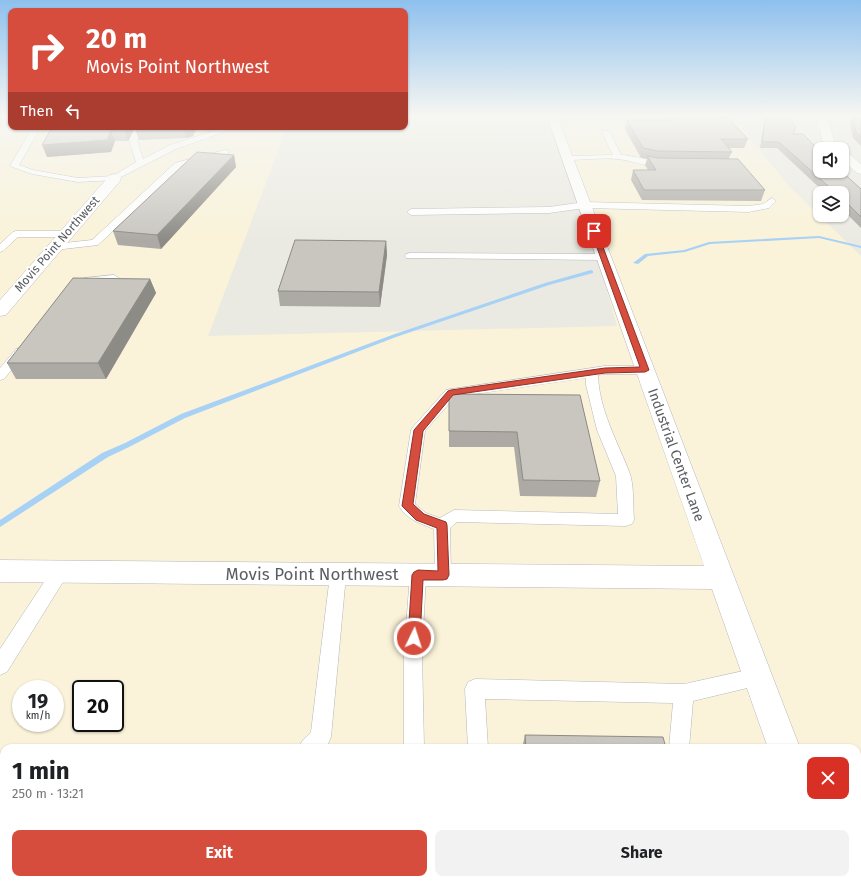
<!DOCTYPE html>
<meta charset="utf-8">
<style>
body{margin:0;font-family:"Fira Sans",sans-serif;background:#f2f2f2;color:#202124;height:100vh;display:flex;flex-direction:column;font-size:15px;white-space:nowrap}
*{box-sizing:border-box;margin:0}
p{font-size:13px;color:#757577}
.icon{flex:none;width:22px;height:22px;fill:none;stroke:currentColor;stroke-width:2;stroke-linecap:round;stroke-linejoin:round}
.map{position:relative;flex:1;overflow:hidden}
.side{position:absolute;left:0px;top:744px;width:861px;height:140px;display:flex;flex-direction:column;background:#fff;border-radius:12px 12px 0 0;box-shadow:0 1px 3px #0004}
.side>*{flex:none}
.guide{position:absolute;left:8px;top:8px;width:400px;height:122px;border-radius:8px;box-shadow:0 1px 3px #0004;background:#d64d3d;color:#fff;overflow:hidden}
.tools{position:absolute;left:813px;top:142px;display:grid;gap:8px}
.tools a{display:grid;place-items:center;width:36px;height:36px;border-radius:8px;background:#fff;box-shadow:0 1px 3px #0004;font-size:20px}
.speed{position:absolute;left:12px;top:680px;display:flex;gap:8px;font-size:20px;font-weight:700;text-align:center}
.speed>*{display:grid;place-content:center;width:52px;height:52px;border-radius:50%;background:#fff;box-shadow:0 1px 3px #0004;line-height:1}
.speed small{font-size:10px;font-weight:400}
.speed .limit{border:2px solid #111;border-radius:6px;background:#fff;color:#111}
.pin{position:absolute;display:grid;place-items:center;width:34px;height:34px;color:#fff;margin:-17px;border-radius:8px;box-shadow:0 2px 6px #0006}
.me{position:absolute;width:44px;margin:-22px;rotate:4deg;stroke-linejoin:round;filter:drop-shadow(0 0 3px #0008)}
.turn{display:flex;align-items:center;gap:14px;height:84px;padding:0 12px;font-size:18px}
.turn .icon{width:52px;height:52px;stroke-width:2.5}
.turn b{display:block;font-size:28px;line-height:34px}
.then{display:flex;align-items:center;height:38px;padding:0 12px;background:#0003;gap:8px;font-size:15px}
.round{display:grid;place-items:center;flex:none;width:42px;height:42px;border-radius:8px;background:#f2f2f2}
.summary{display:flex;align-items:center;justify-content:space-between;height:68px;padding:0 12px}
h1{font-size:24px;font-weight:700;line-height:30px}
.cta{display:flex;gap:8px;margin-top:auto;padding:8px 12px}
.cta a{flex:1;height:46px;border-radius:8px;background:#d64d3d;color:#fff;font-size:16px;font-weight:700;line-height:46px;text-align:center}
.cta a+a{background:#f2f2f2;color:#202124}
.map>svg:first-child{display:block}
</style>
<div class="map">
<svg width="861" height="884" viewBox="0 0 861 884">
<rect width="100%" height="100%" fill="#ebeae2"/>
<path fill="#faf3d9" fill-rule="evenodd" d="M 11,116 L 11,127 L 287,127 L 208,336 L 617,326 L 557,116 L 731,116 L 791,188 L 861,256 L 861,884 L 0,884 L 0,126 ZM 21,689 L 55,689 L 55,723 L 21,723 ZM 81,689 L 115,689 L 115,723 L 81,723 ZM 4,748 L 857,748 L 857,880 L 4,880 Z"/>
<g fill="none" stroke-linecap="round" stroke-linejoin="round">
<g fill="#a8d1f6" fill-rule="evenodd">
<path d="M 819,236 L 861,246 L 861,248 L 819,238 L 710,244 L 685,252 L 648,256 L 638,264 L 633,263 L 645,254 L 684,250 L 709,242 Z"/>
<path d="M 591,270 L 593,271 L 593,273 L 549,285 L 396,337 L 185,418 L 129,447 L 108,457 L 0,527 L 0,520 L 102,453 L 125,443 L 181,414 L 392,335 L 545,283 Z"/>
</g>
<defs>
<g id="lane">
<path d="M 136,127 L 144,127 L 137,140 L 143,159 L 170,145 L 221,129 L 218,127 L 227,127 L 230,130 L 176,149 L 115,180 L 78,182 L 32,174 L 10,166 L 30,132 L 34,130 L 38,132 L 19,165 L 33,170 L 78,178 L 113,176 L 136,162 L 129,140 Z"/>
<path d="M 603,131 L 609,131 L 621,155 C 626,155 666,162 668,164 C 660,171 639,163 629,161 C 610,156 587,160 567,160 L 563,158 L 567,156 L 613,155 L 602,133 Z"/>
<path d="M 225,150 L 228,150 L 228,154 L 181,167 L 98,245 L 55,250 L 50,247 L 55,244 L 92,240 L 175,163 Z"/>
<path d="M 772,198 L 776,201 L 769,208 L 749,212 L 585,208 L 549,213 L 411,215 L 407,212 L 411,209 L 549,207 L 585,202 L 749,206 L 763,204 Z"/>
<path d="M 16,231 L 66,231 L 71,234 L 66,237 L 18,237 L 3,251 L 0,252 L 0,244 L 13,232 Z"/>
<path d="M 410,253 L 604,254 L 609,257 L 604,260 L 406,258 L 405,256 L 406,254 Z"/>
<path d="M 114,275 L 119,278 L 118,280 L 84,284 L 79,281 L 84,278 Z"/>
<path d="M 20,348 L 24,349 L 26,352 L 4,379 L 0,380 L 0,368 L 16,349 Z"/>
<path d="M 605,366 L 645,366 L 649,367 L 651,370 L 649,373 L 645,374 L 605,374 L 598,375 C 599,410 618,442 630,474 C 634,486 633,507 634,520 L 632,524 L 626,526 L 457,522 L 450,528 L 451,575 L 449,580 L 443,582 L 437,580 L 435,575 L 434,529 C 421,524 406,519 399,506 L 411,430 L 413,427 L 446,390 ZM 586,378 L 586,385 L 597,430 L 616,476 L 618,514 L 454,510 L 440,518 L 426,513 L 415,504 L 425,431 L 455,397 Z"/>
<path d="M 60,565 L 66,567 L 68,572 L 66,577 L 7,672 L 0,675 L 0,649 L 54,567 Z"/>
<path d="M 338,568 L 344,570 L 346,575 L 331,737 L 328,744 L 324,748 L 299,748 L 302,741 L 311,732 L 330,575 L 332,570 Z"/>
<path d="M 418,568 L 424,570 L 426,575 L 422,653 L 424,748 L 404,748 L 404,653 L 410,575 L 412,570 Z"/>
<path d="M 757,668 L 764,670 L 767,677 L 764,684 L 693,701 L 689,748 L 669,748 L 673,703 L 485,699 L 488,748 L 468,748 L 465,689 L 468,682 L 475,679 L 684,684 Z"/>
<rect x="857" y="850" width="4" height="24"/>
<rect x="396" y="880" width="24" height="4"/>
<path d="M 699,880 L 723,880 L 725,884 L 701,884 Z"/>
</g>
<g id="street">
<path d="M 547,116 L 557,116 L 800,748 L 768,748 L 712,589 L 0,582 L 0,560 L 704,566 Z"/>
<path d="M 818,116 L 829,116 L 828,119 L 834,142 L 842,149 L 829,149 L 823,143 L 817,118 Z"/>
<path d="M 842,150 L 846,151 L 861,164 L 861,174 L 857,173 L 842,160 Z"/>
<path d="M 115,174 L 120,175 L 121,178 L 120,181 L 6,315 L 0,316 L 0,300 L 110,175 Z"/>
<path d="M 814,880 L 852,880 L 854,884 L 816,884 Z"/>
</g>
</defs>
<use href="#lane" stroke="#b4b7bb" stroke-width="1"/>
<use href="#street" stroke="#b4b7bb" stroke-width="1"/>
<use href="#lane" fill="#fff" fill-rule="evenodd"/>
<use href="#street" fill="#fff" fill-rule="evenodd"/>
</g>
<g fill="#adaaa5">
<path d="M 665,116 L 726,116 L 748,139 L 744,148 L 729,148 L 732,152 L 729,158 L 765,190 L 761,201 L 642,200 L 631,180 L 633,170 L 648,170 L 645,165 L 647,159 L 641,158 L 625,129 L 627,120 L 668,120 Z"/>
<path d="M 765,116 L 785,116 L 794,134 L 820,171 L 861,189 L 861,228 L 842,209 L 842,193 L 825,193 L 777,148 L 760,148 Z"/>
<path d="M 854,116 L 861,116 L 861,146 L 853,138 L 850,123 Z"/>
<path d="M 52,127 L 135,127 L 128,141 L 115,141 L 111,152 L 47,157 Z"/>
<path d="M 136,127 L 197,127 L 193,136 L 186,138 L 139,140 L 135,129 Z"/>
<path d="M 234,155 L 236,167 L 161,249 L 118,245 L 113,231 Z"/>
<path d="M 386,241 L 387,255 L 380,307 L 280,306 L 278,291 Z"/>
<path d="M 150,279 L 156,293 L 106,379 L 16,379 L 7,363 Z"/>
<path d="M 449,394 L 580,395 L 600,481 L 596,497 L 520,496 L 514,447 L 449,447 Z"/>
<path d="M 525,735 L 666,748 L 522,748 Z"/>
<path d="M 533,880 L 697,880 L 698,884 L 533,884 Z"/>
</g>
<g fill="#8d8b86">
<path d="M 125,127 L 135,127 L 128,141 L 124,129 Z"/>
<path d="M 183,127 L 197,127 L 193,136 L 186,138 Z"/>
<path d="M 111,130 L 115,141 L 111,152 L 47,157 L 42,145 Z"/>
<path d="M 234,155 L 236,167 L 161,249 L 157,235 Z"/>
<path d="M 386,241 L 387,255 L 380,307 L 379,292 Z"/>
<path d="M 150,279 L 156,293 L 106,379 L 98,363 Z"/>
<path d="M 257,880 L 266,880 L 265,884 L 257,884 Z"/>
</g>
<g fill="#c9c6c0" stroke="#8d8b86">
<path d="M 673,116 L 726,116 L 748,139 L 721,139 L 732,152 L 658,151 L 643,148 L 627,120 L 677,120 Z"/>
<path d="M 766,116 L 785,116 L 796,127 L 793,134 L 803,134 L 820,151 L 820,171 L 841,171 L 861,189 L 861,217 L 842,198 L 842,193 L 836,193 L 779,142 L 762,142 Z"/>
<path d="M 854,116 L 861,116 L 861,137 L 856,132 L 853,117 Z"/>
<path d="M 52,127 L 125,127 L 124,129 L 111,130 L 107,140 L 42,145 Z"/>
<path d="M 136,127 L 183,127 L 135,129 Z"/>
<path d="M 197,152 L 234,155 L 157,235 L 113,231 Z"/>
<path d="M 647,156 L 657,158 L 738,159 L 765,190 L 644,190 L 633,170 L 656,170 Z"/>
<path d="M 295,240 L 386,241 L 379,292 L 278,291 Z"/>
<path d="M 73,278 L 150,279 L 98,363 L 7,363 Z"/>
<path d="M 449,394 L 580,395 L 600,481 L 523,480 L 517,432 L 449,431 Z"/>
<path d="M 525,735 L 663,737 L 666,748 L 526,748 Z"/>
<path d="M 0,828 L 4,828 L 4,880 L 257,880 L 257,884 L 0,884 Z"/>
<path d="M 538,880 L 697,880 L 698,884 L 538,884 Z"/>
</g>
<linearGradient id="sky" x2="0" y2="1"><stop stop-color="#8ec0ee"/><stop offset="0.48" stop-color="#f6f6f2"/><stop offset="1" stop-color="#f6f6f2" stop-opacity="0"/></linearGradient>
<rect width="861" height="240" fill="url(#sky)"/>
<path fill="#d64d3d" stroke="#8b3228" d="M 594,229 L 597,231 L 649,370 L 645,372 L 605,373 L 453,395 L 423,431 L 413,504 L 424,514 L 446,522 L 447,525 L 449,575 L 447,579 L 443,580 L 423,580 L 420,638 L 418,642 L 414,643 L 409,642 L 408,638 L 412,575 L 414,572 L 418,570 L 438,571 L 437,528 L 416,520 L 402,506 L 414,430 L 448,391 L 451,390 L 605,368 L 640,367 L 591,231 Z"/>
<g text-anchor="middle" dominant-baseline="central" stroke-width="4" stroke-linejoin="round" paint-order="stroke">
<g font-size="12" fill="#5a5d61" stroke="#fff">
<text transform="translate(57 244) rotate(-49)">Movis Point Northwest</text>
</g>
<g font-size="14" fill="#5a5d61" stroke="#fff">
<text transform="translate(676 455) rotate(70)">Industrial Center Lane</text>
</g>
<g font-size="17" fill="#5a5d61" stroke="#fff">
<text x="312" y="574">Movis Point Northwest</text>
</g>
</g>
</svg>
<div class="tools">
<a><svg class="icon" aria-label="sound" viewBox="0 0 24 24"><path d="M4 9h4l5-4v14l-5-4H4zM17 9q2 3 0 6"/></svg></a>
<a><svg class="icon" aria-label="layers" viewBox="0 0 24 24"><path d="M12 4l9 5-9 5-9-5zM3 14l9 5 9-5"/></svg></a>
</div>
<div class="speed"><div>19<small>km/h</small></div><div class="limit">20</div></div>
<div class="pin" style="left:594px;top:231px;background:#d93025"><svg class="icon" aria-label="arrive" viewBox="0 0 24 24"><path d="M6 21V4h12l-3 4 3 4H6"/></svg></div>
<svg class="me" style="left:414px;top:638px" viewBox="-20 -20 40 40"><circle r="17" fill="#d64d3d" stroke="#fff" stroke-width="3"/><path d="M0-11L8 9 0 5-8 9z" fill="#fff"/></svg>
<div class="guide">
<div class="turn"><svg class="icon" aria-label="right" viewBox="0 0 24 24"><path d="M7 20v-9h11M14 6l5 5-5 5"/></svg><div><b>20 m</b>Movis Point Northwest</div></div>
<div class="then">Then<svg class="icon" aria-label="left" viewBox="0 0 24 24"><path d="M17 20v-9H6M10 6l-5 5 5 5"/></svg></div>
</div>
<section class="side">
<div class="summary"><div><h1>1 min</h1><p>250 m · 13:21</p></div><a class="round" style="background:#d93025;color:#fff"><svg class="icon" aria-label="close" viewBox="0 0 24 24"><path d="M6 6l12 12M18 6L6 18"/></svg></a></div>
<div class="cta"><a>Exit</a><a>Share</a></div>
</section>
</div>
